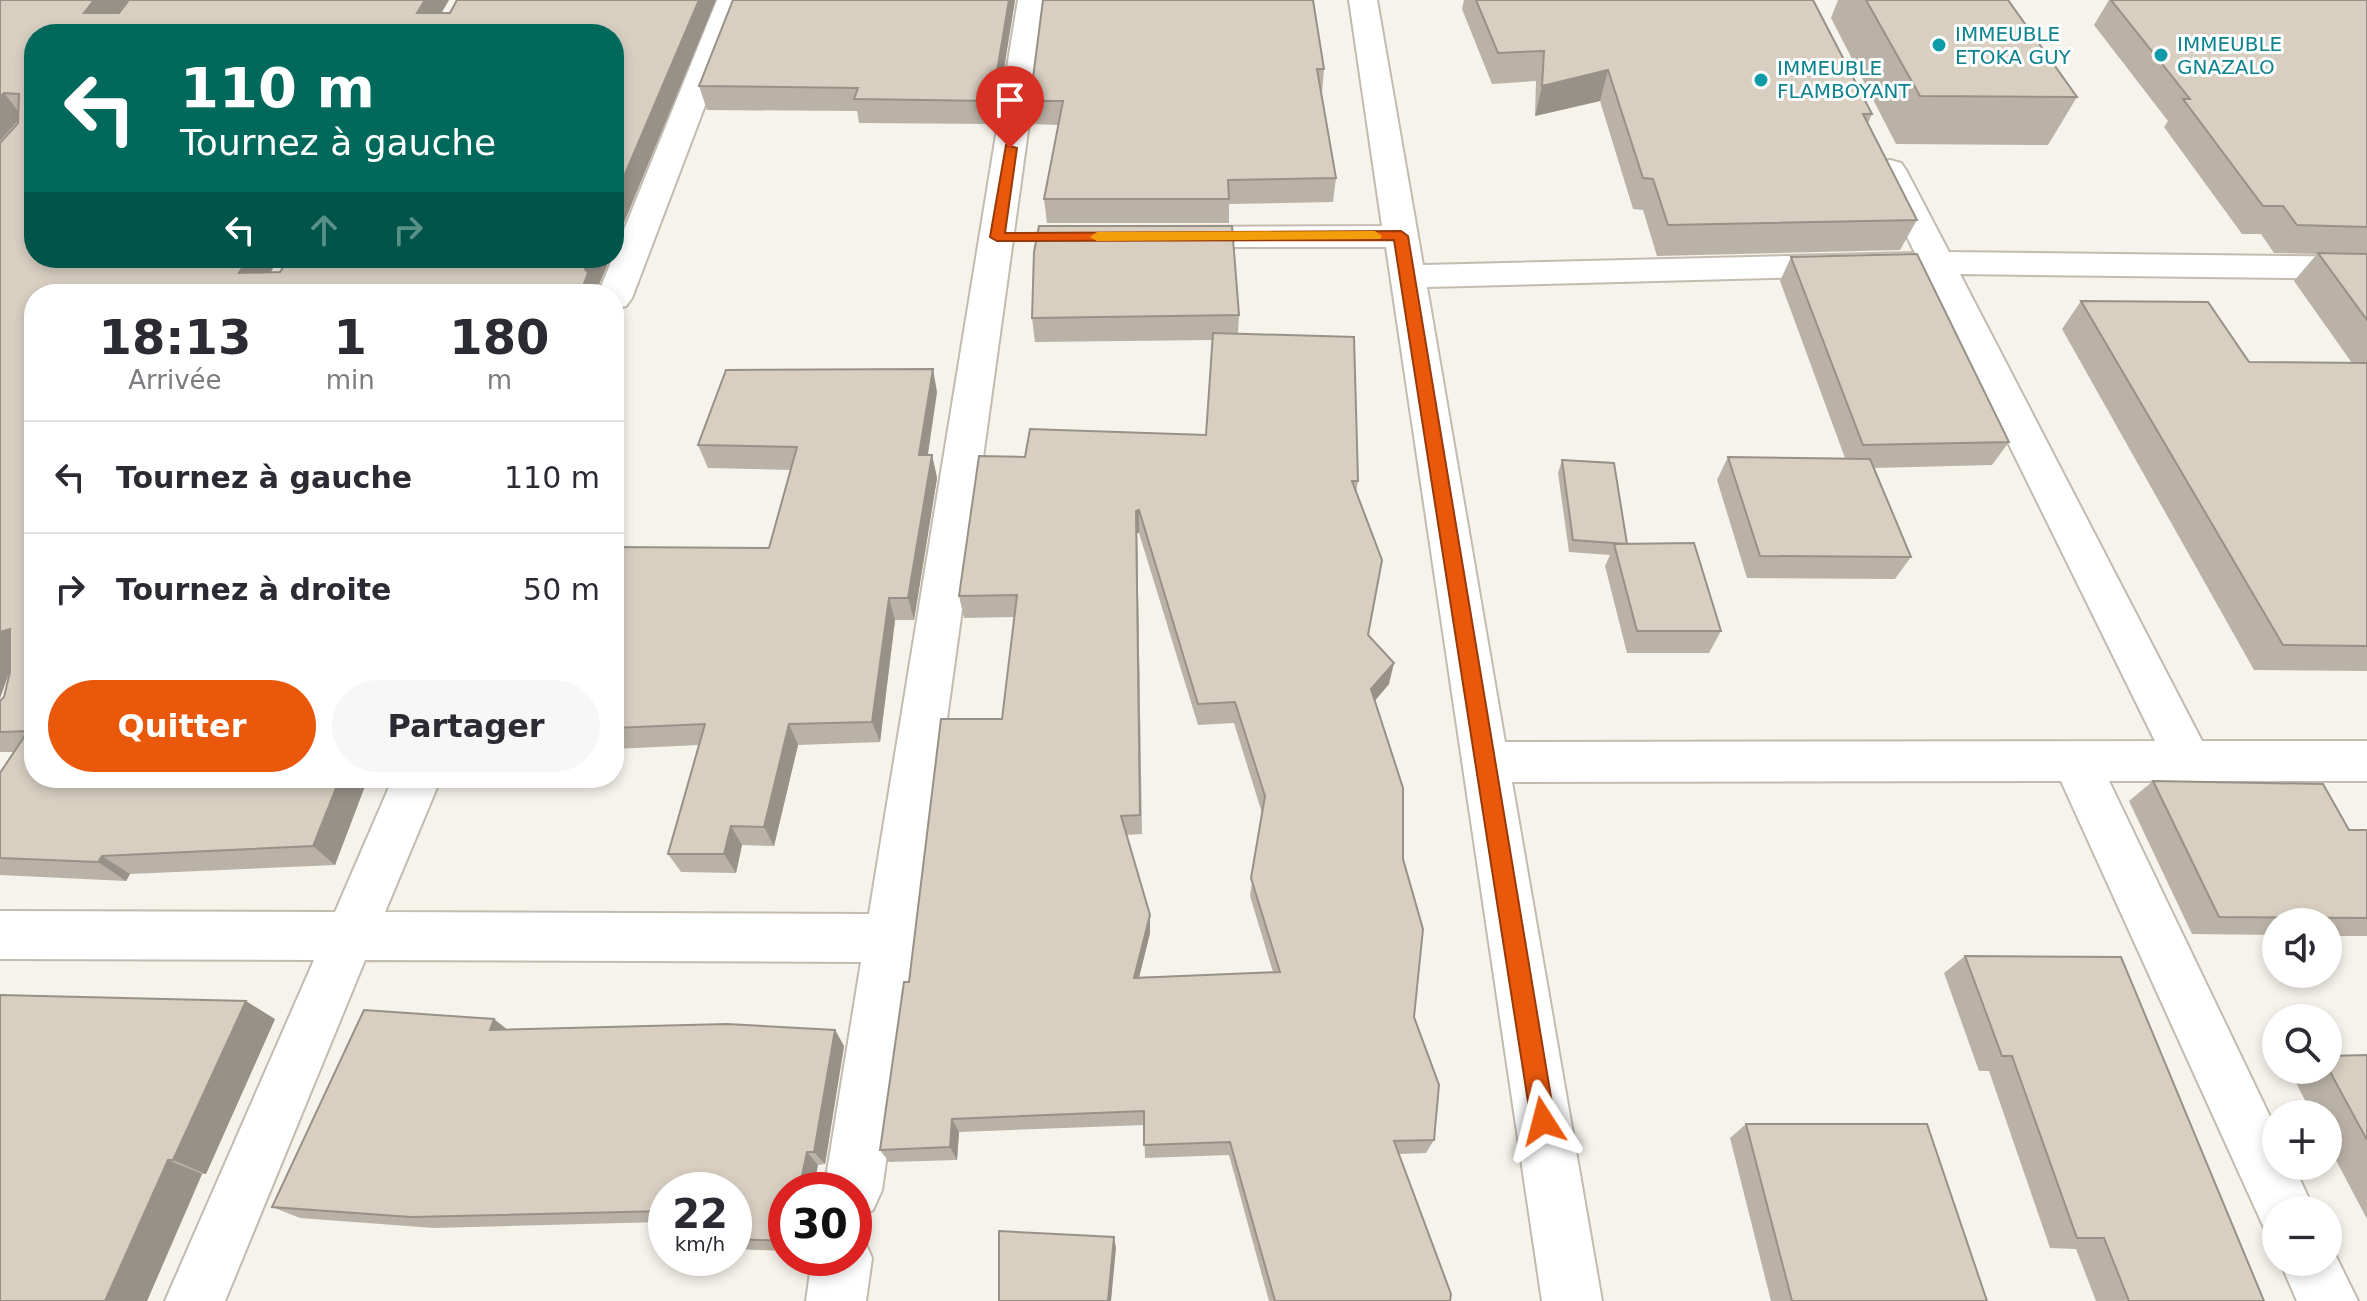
<!DOCTYPE html>
<html lang="fr">
<meta charset="utf-8">
<style>
body{margin:0;font-family:"DejaVu Sans",sans-serif;background:#f7f7f7;color:#2b2b33;height:100vh;display:flex;flex-direction:column;font-size:30px;white-space:nowrap}
*{box-sizing:border-box;margin:0}
p{font-size:26px;color:#7c7c81}
.icon{flex:none;width:44px;height:44px;fill:none;stroke:currentColor;stroke-width:2;stroke-linecap:round;stroke-linejoin:round}
.map{position:relative;flex:1;overflow:hidden}
.panel{position:absolute;left:24px;top:284px;width:600px;height:504px;display:flex;flex-direction:column;background:#fff;border-radius:32px;box-shadow:0 4px 12px #0003}
.panel>*{flex:none}
.hud{position:absolute;left:24px;top:24px;width:600px;height:244px;border-radius:32px;box-shadow:0 4px 12px #0003;background:#00695c;color:#fff;overflow:hidden}
.buttons{position:absolute;left:2262px;top:908px;display:grid;gap:16px}
.buttons a{display:grid;place-items:center;width:80px;height:80px;border-radius:50%;background:#fff;box-shadow:0 4px 12px #0003;font-size:40px}
.speed{position:absolute;left:648px;top:1172px;display:flex;gap:16px;font-size:40px;font-weight:700;text-align:center}
.speed>*{display:grid;place-content:center;width:104px;height:104px;border-radius:50%;background:#fff;box-shadow:0 4px 12px #0003;line-height:1}
.speed small{font-size:20px;font-weight:400}
.speed .limit{border:12px solid #d22;background:#fff;color:#111}
.pin{position:absolute;display:grid;place-items:center;width:68px;height:68px;color:#fff;margin:-82px -34px;border-radius:50% 50% 50% 0;rotate:-45deg;box-shadow:0 0 8px #0007}
.pin .icon{rotate:45deg}
.me{position:absolute;width:88px;margin:-44px;rotate:351deg;stroke-linejoin:round;filter:drop-shadow(0 0 6px #0008)}
.turn{display:flex;align-items:center;gap:28px;height:168px;padding:0 24px;font-size:36px}
.turn .icon{width:104px;height:104px;stroke-width:2.5}
.turn b{display:block;font-size:56px;line-height:68px}
.lanes{display:flex;align-items:center;height:76px;padding:0 24px;background:#0003;justify-content:center;gap:40px;direction:ltr}
.lanes .off{opacity:.35}
.eta{display:flex;justify-content:space-evenly;align-items:center;height:136px;text-align:center}
.eta b{font-size:48px;font-weight:800;line-height:56px}
.action{display:flex;gap:16px;margin-top:auto;padding:16px 24px}
.action a{flex:1;height:92px;border-radius:48px;background:#ea580c;color:#fff;font-size:32px;font-weight:800;line-height:92px;text-align:center}
.action a+a{background:#f7f7f7;color:#2b2b33}
ul{padding:0;list-style:none}
li{display:flex;align-items:center;gap:24px;height:112px;padding:0 24px;border-top:2px solid #e1e1e2}
li div{flex:1}
li b{display:block;font-size:30px}
li em{font-style:normal}
.map>svg:first-child{display:block}
</style>
<div class="map">
<svg width="2367" height="1301" viewBox="0 0 2367 1301">
<rect width="100%" height="100%" fill="#f6f3ec"/>
<g fill="none" stroke-linecap="round" stroke-linejoin="round">
<defs>
<g id="minor">
<path d="M 717,0 L 745,0 L 632,298 L 626,306 L 614,309 L 614,294 L 598,294 Z"/>
<path d="M 1018,0 L 1046,0 L 882,1190 L 873,1210 L 854,1218 L 854,1190 L 824,1190 L 861,962 L 365,960 L 225,1301 L 165,1301 L 314,960 L 0,959 L 0,911 L 335,912 L 393,778 L 441,778 L 385,912 L 869,914 Z"/>
<path d="M 1349,0 L 1377,0 L 1423,265 L 1915,253 L 1874,170 L 1879,163 L 1890,160 L 1901,163 L 1906,170 L 1949,252 L 2367,257 L 2367,279 L 1960,274 L 2202,741 L 2367,741 L 2367,781 L 2109,781 L 2276,1129 L 2276,1166 L 2294,1166 L 2314,1210 L 2276,1210 L 2276,1235 L 2265,1230 L 2061,781 L 1512,782 L 1602,1301 L 1542,1301 L 1386,247 L 1172,247 L 1160,244 L 1155,237 L 1160,230 L 1172,227 L 1382,226 ZM 1925,274 L 2155,741 L 1505,742 L 1427,287 Z"/>
<path d="M 854,1233 L 863,1237 L 872,1258 L 866,1301 L 806,1301 L 812,1258 L 854,1258 Z"/>
<path d="M 2328,1240 L 2358,1301 L 2297,1301 L 2280,1262 L 2328,1262 Z"/>
</g>
</defs>
<use href="#minor" stroke="#c2bbae" stroke-width="4"/>
<use href="#minor" fill="#fff" fill-rule="evenodd"/>
</g>
<g fill="#bab2a6" fill-rule="evenodd">
<path d="M 0,0 L 449,0 L 441,13 L 614,34 L 34,34 L 34,258 L 279,258 L 271,272 L 280,272 L 289,258 L 610,258 L 596,292 L 34,294 L 34,778 L 368,778 L 335,865 L 130,874 L 126,881 L 0,875 L 0,773 L 14,752 L 0,752 L 0,701 L 4,697 L 10,670 L 0,698 L 0,143 L 18,123 L 18,121 L 0,141 Z"/>
<path d="M 1015,0 L 995,124 L 859,123 L 857,111 L 707,110 L 699,86 Z"/>
<path d="M 1043,0 L 1324,69 L 1322,93 L 1321,93 L 1336,178 L 1333,202 L 1229,204 L 1229,223 L 1047,223 L 1044,199 L 1058,125 L 1032,124 L 1030,101 Z"/>
<path d="M 1464,0 L 1813,0 L 1872,114 L 1868,123 L 1917,220 L 1900,250 L 1657,256 L 1643,210 L 1633,209 L 1600,101 L 1535,116 L 1536,81 L 1492,84 L 1462,9 Z"/>
<path d="M 1838,0 L 2008,0 L 2077,97 L 2048,145 L 1896,144 L 1831,18 Z"/>
<path d="M 2109,0 L 2367,0 L 2367,671 L 2254,670 L 2062,329 L 2081,301 L 2249,362 L 2352,363 L 2294,281 L 2317,254 L 2274,253 L 2261,234 L 2242,234 L 2164,127 L 2168,121 L 2094,25 Z"/>
<path d="M 1791,257 L 2009,442 L 1992,465 L 1874,468 L 1911,557 L 1895,579 L 1747,578 L 1717,480 L 1728,457 L 1845,458 L 1780,281 Z"/>
<path d="M 1239,315 L 1238,333 L 1358,481 L 1356,493 L 1368,635 L 1389,684 L 1375,700 L 1403,859 L 1414,1017 L 1434,1140 L 1426,1153 L 1399,1154 L 1450,1301 L 1269,1301 L 1229,1155 L 1145,1158 L 1144,1125 L 959,1132 L 957,1160 L 889,1162 L 880,1150 L 909,982 L 1002,719 L 1014,617 L 964,618 L 959,596 L 1025,457 L 1206,435 L 1212,340 L 1035,342 L 1032,318 ZM 1137,533 L 1139,533 L 1198,725 L 1234,723 L 1262,813 L 1250,896 L 1273,972 L 1139,977 L 1150,933 L 1126,835 L 1142,834 Z"/>
<path d="M 937,392 L 928,455 L 932,455 L 937,478 L 914,620 L 895,620 L 880,742 L 798,745 L 774,846 L 742,845 L 736,873 L 681,872 L 668,854 L 699,745 L 614,749 L 614,547 L 769,548 L 791,470 L 708,468 L 698,445 Z"/>
<path d="M 1562,460 L 1627,544 L 1721,631 L 1709,653 L 1627,653 L 1605,566 L 1610,555 L 1569,552 L 1558,473 Z"/>
<path d="M 2153,781 L 2349,830 L 2367,830 L 2367,936 L 2328,936 L 2328,922 L 2276,922 L 2276,935 L 2192,934 L 2129,801 Z"/>
<path d="M 1965,956 L 2264,1301 L 2096,1301 L 2076,1249 L 2050,1248 L 1989,1071 L 1979,1071 L 1944,973 Z"/>
<path d="M 275,1019 L 206,1174 L 202,1174 L 147,1301 L 0,1301 Z"/>
<path d="M 507,1029 L 835,1030 L 844,1046 L 825,1164 L 818,1165 L 786,1190 L 786,1251 L 734,1249 L 734,1190 L 666,1190 L 666,1241 L 658,1235 L 661,1222 L 434,1228 L 300,1218 L 272,1207 Z"/>
<path d="M 2367,1055 L 2367,1219 L 2328,1145 L 2328,1114 L 2312,1114 L 2290,1071 L 2328,1070 L 2328,1056 Z"/>
<path d="M 1746,1124 L 1987,1301 L 1771,1301 L 1730,1138 Z"/>
</g>
<g fill="#979187">
<path d="M 94,0 L 128,0 L 102,34 L 84,13 Z"/>
<path d="M 425,0 L 449,0 L 429,34 L 417,13 Z"/>
<path d="M 699,0 L 716,0 L 614,247 L 614,200 Z"/>
<path d="M 1009,0 L 1015,0 L 995,124 L 992,101 Z"/>
<path d="M 1608,70 L 1600,101 L 1535,116 L 1542,86 Z"/>
<path d="M 4,93 L 22,116 L 0,141 L 0,97 Z"/>
<path d="M 248,258 L 279,258 L 257,294 L 239,273 Z"/>
<path d="M 589,258 L 610,258 L 596,292 L 597,294 L 580,294 L 585,269 Z"/>
<path d="M 933,369 L 937,392 L 924,478 L 919,455 Z"/>
<path d="M 932,455 L 937,478 L 914,620 L 908,598 Z"/>
<path d="M 1139,510 L 1139,533 L 1137,533 L 1142,834 L 1136,511 Z"/>
<path d="M 889,598 L 895,620 L 880,742 L 872,722 Z"/>
<path d="M 10,629 L 12,665 L 0,698 L 0,632 Z"/>
<path d="M 1394,663 L 1389,684 L 1367,710 L 1371,689 Z"/>
<path d="M 789,724 L 798,745 L 774,846 L 764,827 Z"/>
<path d="M 340,778 L 368,778 L 335,865 L 313,846 Z"/>
<path d="M 731,826 L 742,845 L 736,873 L 724,854 Z"/>
<path d="M 102,856 L 130,874 L 126,881 L 98,862 Z"/>
<path d="M 1150,915 L 1150,933 L 1135,994 L 1134,978 Z"/>
<path d="M 246,1001 L 275,1019 L 206,1174 L 173,1160 Z"/>
<path d="M 494,1019 L 513,1034 L 490,1030 Z"/>
<path d="M 835,1030 L 844,1046 L 825,1164 L 814,1152 Z"/>
<path d="M 952,1119 L 959,1132 L 957,1160 L 950,1147 Z"/>
<path d="M 807,1152 L 818,1165 L 813,1190 L 799,1190 Z"/>
<path d="M 168,1160 L 202,1174 L 147,1301 L 105,1301 Z"/>
<path d="M 1114,1237 L 1116,1248 L 1111,1301 L 1108,1301 Z"/>
</g>
<g fill="#d8cfc1" stroke="#979187" stroke-width="2" fill-rule="evenodd">
<path d="M 0,0 L 94,0 L 84,13 L 119,13 L 129,0 L 425,0 L 417,13 L 450,13 L 457,0 L 699,0 L 614,200 L 614,34 L 34,34 L 34,258 L 248,258 L 239,273 L 280,272 L 289,258 L 589,258 L 585,269 L 588,273 L 580,294 L 34,294 L 34,778 L 340,778 L 313,846 L 102,856 L 98,862 L 0,858 L 0,773 L 28,731 L 0,732 L 0,701 L 4,697 L 10,672 L 10,629 L 0,632 L 0,143 L 18,123 L 19,94 L 4,93 L 0,97 Z"/>
<path d="M 733,0 L 1009,0 L 992,101 L 854,99 L 858,88 L 699,86 Z"/>
<path d="M 1043,0 L 1313,0 L 1324,69 L 1317,69 L 1336,178 L 1228,180 L 1229,199 L 1044,199 L 1063,101 L 1030,101 Z"/>
<path d="M 1476,0 L 1813,0 L 1872,114 L 1863,114 L 1917,220 L 1668,225 L 1653,179 L 1643,178 L 1608,70 L 1542,86 L 1544,51 L 1498,53 Z"/>
<path d="M 1866,0 L 2008,0 L 2077,97 L 1920,96 Z"/>
<path d="M 2111,0 L 2367,0 L 2367,227 L 2297,225 L 2283,206 L 2263,206 L 2183,99 L 2190,99 Z"/>
<path d="M 1039,226 L 1232,226 L 1239,315 L 1032,318 L 1034,252 Z"/>
<path d="M 2318,253 L 2367,254 L 2367,320 Z"/>
<path d="M 1917,254 L 2009,442 L 1863,445 L 1791,257 Z"/>
<path d="M 2081,301 L 2208,302 L 2249,362 L 2367,363 L 2367,646 L 2283,645 Z"/>
<path d="M 1213,333 L 1354,337 L 1358,481 L 1352,481 L 1382,560 L 1368,635 L 1394,663 L 1371,689 L 1403,788 L 1403,859 L 1423,929 L 1414,1017 L 1439,1085 L 1434,1140 L 1394,1141 L 1451,1294 L 1450,1301 L 1275,1301 L 1230,1142 L 1144,1145 L 1144,1111 L 952,1119 L 950,1147 L 880,1150 L 904,982 L 909,982 L 941,719 L 1002,719 L 1017,595 L 959,596 L 979,456 L 1025,457 L 1030,429 L 1206,435 ZM 1139,510 L 1198,704 L 1235,702 L 1265,796 L 1251,878 L 1280,972 L 1134,978 L 1150,915 L 1121,816 L 1140,815 L 1136,511 Z"/>
<path d="M 933,369 L 919,455 L 932,455 L 908,598 L 889,598 L 872,722 L 789,724 L 764,827 L 731,826 L 724,854 L 668,854 L 705,724 L 614,728 L 614,547 L 769,548 L 797,447 L 698,445 L 726,370 Z"/>
<path d="M 1728,457 L 1870,459 L 1911,557 L 1760,556 Z"/>
<path d="M 1562,460 L 1614,463 L 1627,544 L 1573,540 Z"/>
<path d="M 1694,543 L 1721,631 L 1637,631 L 1614,544 Z"/>
<path d="M 2153,781 L 2323,784 L 2349,830 L 2367,830 L 2367,918 L 2219,917 Z"/>
<path d="M 1965,956 L 2121,957 L 2264,1301 L 2129,1301 L 2104,1238 L 2077,1238 L 2012,1056 L 2002,1056 Z"/>
<path d="M 0,995 L 246,1001 L 173,1160 L 168,1160 L 105,1301 L 0,1301 Z"/>
<path d="M 364,1010 L 494,1019 L 490,1030 L 727,1024 L 835,1030 L 814,1152 L 807,1152 L 799,1190 L 786,1190 L 786,1241 L 734,1239 L 734,1190 L 666,1190 L 666,1235 L 658,1235 L 664,1211 L 411,1217 L 272,1207 Z"/>
<path d="M 2367,1055 L 2367,1140 L 2328,1068 L 2328,1056 Z"/>
<path d="M 1746,1124 L 1927,1124 L 1987,1301 L 1792,1301 Z"/>
<path d="M 999,1231 L 1114,1237 L 1108,1301 L 999,1301 Z"/>
</g>
<path fill="#ea580c" stroke="#983908" stroke-width="2" d="M 1006,145 L 1017,148 L 1005,233 L 1401,231 L 1408,236 L 1555,1121 L 1551,1130 L 1543,1133 L 1535,1130 L 1531,1121 L 1394,240 L 997,241 L 990,237 Z"/>
<path fill="#f59e0b" d="M 1375,231 L 1382,236 L 1380,239 L 1097,241 L 1090,237 L 1097,232 Z"/>
<g fill="#0f9aa8" stroke="#fff" stroke-width="3">
<circle cx="1939" cy="45" r="8"/>
<circle cx="2161" cy="55" r="8"/>
<circle cx="1761" cy="80" r="8"/>
</g>
<g text-anchor="middle" dominant-baseline="central" stroke-width="6" stroke-linejoin="round" paint-order="stroke">
<g font-size="20" fill="#0d838f" stroke="#fff" text-anchor="start">
<text x="1955" y="34">IMMEUBLE<tspan x="1955" dy="23">ETOKA GUY</tspan></text>
<text x="2177" y="44">IMMEUBLE<tspan x="2177" dy="23">GNAZALO</tspan></text>
<text x="1777" y="68">IMMEUBLE<tspan x="1777" dy="23">FLAMBOYANT</tspan></text>
</g>
</g>
</svg>
<div class="buttons">
<a><svg class="icon" aria-label="sound" viewBox="0 0 24 24"><path d="M4 9h4l5-4v14l-5-4H4zM17 9q2 3 0 6"/></svg></a>
<a><svg class="icon" aria-label="search" viewBox="0 0 24 24"><circle cx="10" cy="10" r="6"/><path d="M15 15l6 6"/></svg></a>
<a>+</a>
<a>−</a>
</div>
<div class="speed"><div>22<small>km/h</small></div><div class="limit">30</div></div>
<div class="pin" style="left:1010px;top:148px;background:#d93025"><svg class="icon" aria-label="arrive" viewBox="0 0 24 24"><path d="M6 21V4h12l-3 4 3 4H6"/></svg></div>
<svg class="me" style="left:1543px;top:1121px" viewBox="-20 -20 40 40"><path d="M0-17L14 15 0 8-14 15z" fill="#ea580c" stroke="#fff" stroke-width="4"/></svg>
<div class="hud">
<div class="turn"><svg class="icon" aria-label="left" viewBox="0 0 24 24"><path d="M17 20v-9H6M10 6l-5 5 5 5"/></svg><div><b>110 m</b>Tournez à gauche</div></div>
<div class="lanes"><svg class="icon" aria-label="left" viewBox="0 0 24 24"><path d="M17 20v-9H6M10 6l-5 5 5 5"/></svg><svg class="icon off" aria-label="ahead" viewBox="0 0 24 24"><path d="M12 20V5M6 11l6-6 6 6"/></svg><svg class="icon off" aria-label="right" viewBox="0 0 24 24"><path d="M7 20v-9h11M14 6l5 5-5 5"/></svg></div>
</div>
<section class="panel">
<div class="eta">
<div><b>18:13</b><p>Arrivée</p></div>
<div><b>1</b><p>min</p></div>
<div><b>180</b><p>m</p></div>
</div>
<ul>
<li><svg class="icon" aria-label="left" viewBox="0 0 24 24"><path d="M17 20v-9H6M10 6l-5 5 5 5"/></svg><div><b>Tournez à gauche</b></div><em>110 m</em></li>
<li><svg class="icon" aria-label="right" viewBox="0 0 24 24"><path d="M7 20v-9h11M14 6l5 5-5 5"/></svg><div><b>Tournez à droite</b></div><em>50 m</em></li>
</ul>
<div class="action"><a>Quitter</a><a>Partager</a></div>
</section>
</div>
